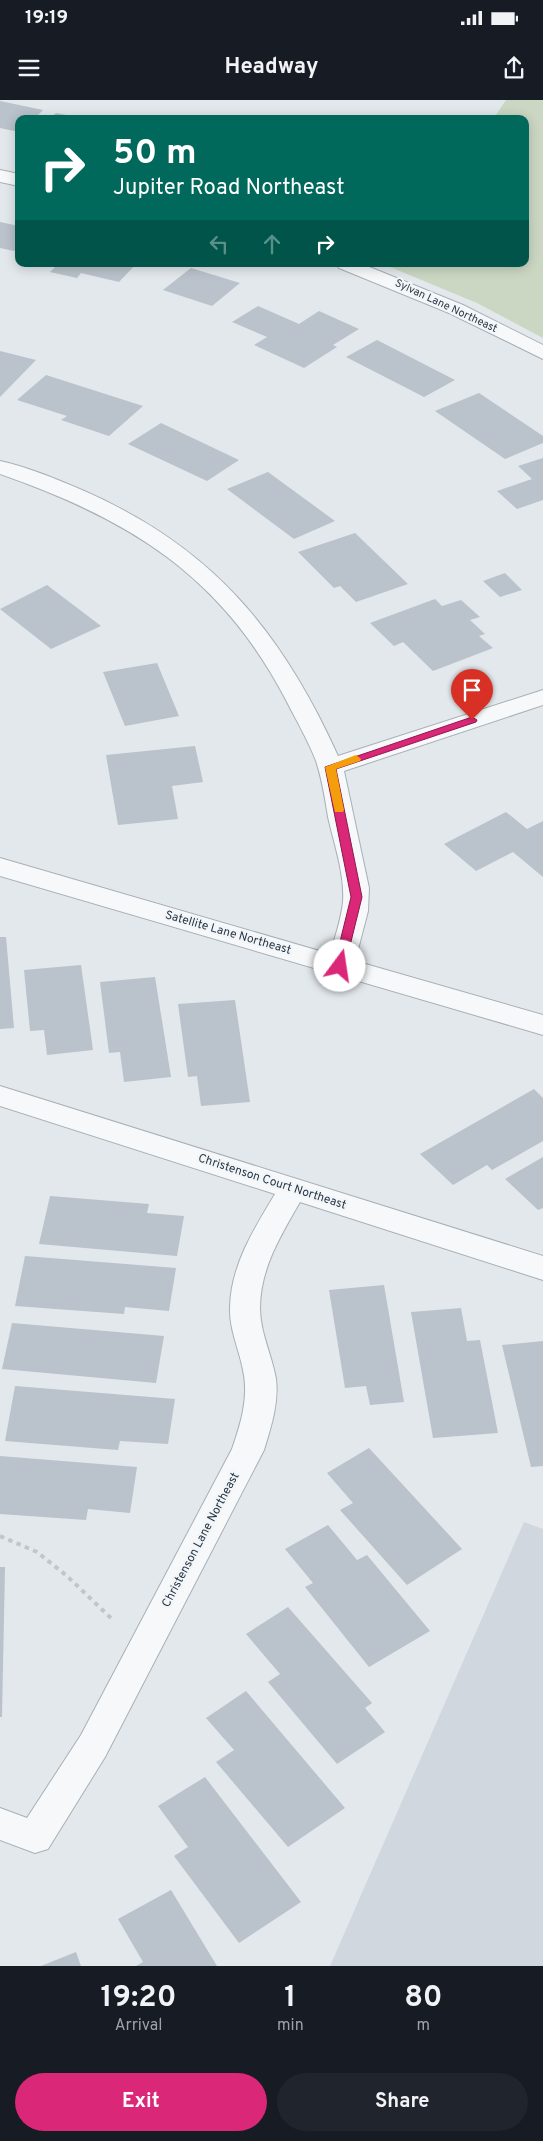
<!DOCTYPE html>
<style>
body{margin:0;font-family:Overpass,sans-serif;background:#20242c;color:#f1f3f6;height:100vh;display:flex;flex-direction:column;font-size:19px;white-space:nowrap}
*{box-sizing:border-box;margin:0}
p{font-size:16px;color:#9ea1a6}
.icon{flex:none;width:28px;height:28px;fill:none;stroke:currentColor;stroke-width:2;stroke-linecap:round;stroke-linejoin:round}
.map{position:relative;height:1866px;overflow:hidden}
.sheet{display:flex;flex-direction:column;background:#171b24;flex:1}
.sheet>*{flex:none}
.guide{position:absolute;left:15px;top:15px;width:514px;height:152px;border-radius:10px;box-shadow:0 2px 12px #0003;background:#00695c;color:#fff;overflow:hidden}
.pin{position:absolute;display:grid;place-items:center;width:42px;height:42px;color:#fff;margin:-51px -21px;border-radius:50% 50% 50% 0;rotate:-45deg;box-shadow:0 0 5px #0007}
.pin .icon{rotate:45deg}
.me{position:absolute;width:55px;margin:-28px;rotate:14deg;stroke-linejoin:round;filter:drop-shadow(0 0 4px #0008)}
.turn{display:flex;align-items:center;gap:18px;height:105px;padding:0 15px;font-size:22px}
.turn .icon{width:65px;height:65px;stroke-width:2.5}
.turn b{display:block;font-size:35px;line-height:42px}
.lanes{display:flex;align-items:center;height:48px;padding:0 15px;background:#0003;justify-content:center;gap:25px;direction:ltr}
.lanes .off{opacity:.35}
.eta{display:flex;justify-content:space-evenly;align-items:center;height:85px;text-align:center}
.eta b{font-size:30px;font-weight:700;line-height:35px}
.primary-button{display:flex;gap:10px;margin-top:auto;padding:10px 15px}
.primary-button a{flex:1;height:58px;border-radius:30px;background:#db2777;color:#fff;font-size:20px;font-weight:700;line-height:58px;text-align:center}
.primary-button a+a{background:#20242c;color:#f1f3f6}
.status{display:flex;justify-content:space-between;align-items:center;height:35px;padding:0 25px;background:#171b24;direction:ltr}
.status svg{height:14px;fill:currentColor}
header{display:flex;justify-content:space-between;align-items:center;height:65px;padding:0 15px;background:#171b24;font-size:22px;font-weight:700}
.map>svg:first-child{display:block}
</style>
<div class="status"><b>19:19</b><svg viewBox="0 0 49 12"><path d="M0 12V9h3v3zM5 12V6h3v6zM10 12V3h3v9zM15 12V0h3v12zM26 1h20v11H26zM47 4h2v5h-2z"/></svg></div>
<header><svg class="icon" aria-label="menu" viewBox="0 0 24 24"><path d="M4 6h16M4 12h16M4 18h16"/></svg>Headway<svg class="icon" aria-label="share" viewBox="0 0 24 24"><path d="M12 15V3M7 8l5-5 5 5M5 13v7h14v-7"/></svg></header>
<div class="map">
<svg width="543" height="1866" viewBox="0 0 543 1866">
<rect width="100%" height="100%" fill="#e3e8ec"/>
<path fill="#d1d7de" d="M 524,1422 L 543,1429 L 543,1866 L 330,1866 Z"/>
<path fill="#cbd7c3" d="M 506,0 L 543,0 L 543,238 L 477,203 L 390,167 L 392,164 L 525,164 L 525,19 L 493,19 Z"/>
<g fill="#bac2cb">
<path d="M 0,1 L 43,10 L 34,19 L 19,19 L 19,32 L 0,28 Z"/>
<path d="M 56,13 L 81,18 L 81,19 L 49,19 Z"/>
<path d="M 0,122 L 19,126 L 19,147 L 14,151 L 0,148 Z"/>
<path d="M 58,164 L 136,164 L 119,182 L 81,173 L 77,178 L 50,172 Z"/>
<path d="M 191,168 L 240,183 L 212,206 L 163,190 Z"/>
<path d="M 258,206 L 299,224 L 319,211 L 359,229 L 333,245 L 337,247 L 304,268 L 254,245 L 267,237 L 232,222 Z"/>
<path d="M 377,240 L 455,280 L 424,297 L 346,257 Z"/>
<path d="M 0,251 L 36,260 L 0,297 Z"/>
<path d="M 46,275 L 143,306 L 109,336 L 61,320 L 67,316 L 17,300 Z"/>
<path d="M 479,293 L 543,336 L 543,343 L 505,359 L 435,311 Z"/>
<path d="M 161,323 L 239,360 L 207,381 L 128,344 Z"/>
<path d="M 543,358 L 543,400 L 517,409 L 497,391 L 532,379 L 518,366 Z"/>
<path d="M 268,372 L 335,421 L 294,439 L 227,389 Z"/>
<path d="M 355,433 L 408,484 L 356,502 L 340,486 L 334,488 L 298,452 Z"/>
<path d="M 505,473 L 522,490 L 500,497 L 483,481 Z"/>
<path d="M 47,485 L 101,526 L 51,549 L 0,509 Z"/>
<path d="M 435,499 L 442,506 L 461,500 L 480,517 L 470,520 L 485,534 L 479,536 L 493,548 L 433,571 L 403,542 L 394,546 L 370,523 Z"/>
<path d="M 157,563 L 179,616 L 125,626 L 103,572 Z"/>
<path d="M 195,646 L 203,682 L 172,686 L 178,719 L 118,725 L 106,655 Z"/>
<path d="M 506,712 L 527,729 L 543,721 L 543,777 L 513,752 L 476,771 L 444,744 Z"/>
<path d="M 0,837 L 6,837 L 14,928 L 0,929 Z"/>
<path d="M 81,865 L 93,950 L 47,955 L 44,930 L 30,931 L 24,870 Z"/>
<path d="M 155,877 L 171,977 L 124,982 L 120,952 L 109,953 L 100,882 Z"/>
<path d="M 235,900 L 250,1002 L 201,1006 L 197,976 L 188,977 L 178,904 Z"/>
<path d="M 534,989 L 543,998 L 543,1041 L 492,1070 L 487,1065 L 453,1085 L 420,1054 Z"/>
<path d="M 543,1057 L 543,1108 L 538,1110 L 505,1079 Z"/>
<path d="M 50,1096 L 149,1104 L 147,1113 L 184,1116 L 177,1156 L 39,1144 Z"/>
<path d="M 25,1156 L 176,1168 L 169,1211 L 125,1207 L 124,1214 L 15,1206 Z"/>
<path d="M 384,1185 L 404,1302 L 370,1305 L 366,1286 L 345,1288 L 329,1190 Z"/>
<path d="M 461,1208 L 467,1241 L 480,1240 L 498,1333 L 433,1338 L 411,1212 Z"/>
<path d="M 12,1223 L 164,1236 L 156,1283 L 2,1269 Z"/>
<path d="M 543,1241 L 543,1366 L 531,1367 L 502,1245 Z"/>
<path d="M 15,1286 L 175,1299 L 168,1344 L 120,1341 L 118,1350 L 5,1341 Z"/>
<path d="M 369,1348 L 462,1449 L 407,1485 L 340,1410 L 353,1403 L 327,1373 Z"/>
<path d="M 0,1356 L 137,1367 L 130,1413 L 88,1409 L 86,1420 L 0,1414 Z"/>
<path d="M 328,1425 L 357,1460 L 367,1455 L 430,1531 L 369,1567 L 305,1487 L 313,1483 L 285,1449 Z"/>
<path d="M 0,1467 L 5,1467 L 2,1617 L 0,1617 Z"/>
<path d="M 288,1507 L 372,1603 L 365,1608 L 385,1632 L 337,1664 L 268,1582 L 280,1574 L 246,1534 Z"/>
<path d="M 246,1591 L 345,1708 L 288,1747 L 216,1662 L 234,1650 L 206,1618 Z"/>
<path d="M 205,1677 L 301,1802 L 239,1843 L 174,1756 L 188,1747 L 158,1706 Z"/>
<path d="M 171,1790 L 217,1866 L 136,1866 L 143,1862 L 118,1819 Z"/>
<path d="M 76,1852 L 81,1866 L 41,1866 Z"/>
</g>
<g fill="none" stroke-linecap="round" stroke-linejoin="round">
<defs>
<g id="street">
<path d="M 0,70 L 19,74 L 19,86 L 0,82 Z"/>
<path d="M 336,164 L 362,164 L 463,205 L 543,245 L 543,259 L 449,213 L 339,168 Z"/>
<path d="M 0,361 C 28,367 56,379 82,390 C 211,446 281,530 338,656 L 543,590 L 543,605 L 344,671 L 369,788 L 368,811 L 355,861 L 543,915 L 543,935 L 0,776 L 0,758 L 330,854 C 335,837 341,820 343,802 C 345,774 334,744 328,717 C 325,698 322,679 316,661 C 308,640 296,620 286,600 C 221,475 129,419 0,374 Z"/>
<path d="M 0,986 L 543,1156 L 543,1180 L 300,1102 C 281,1135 260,1169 260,1208 C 260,1233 272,1255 276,1279 C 279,1303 271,1327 264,1350 L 105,1657 L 48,1749 L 35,1753 L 0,1740 L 0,1708 L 27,1718 L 81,1635 L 232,1349 C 241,1323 249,1297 243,1270 C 239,1249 229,1229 230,1207 C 231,1165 254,1129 275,1094 L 0,1006 Z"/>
</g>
</defs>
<use href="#street" stroke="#a7b0b7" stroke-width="2"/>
<path stroke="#c1c6cb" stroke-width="4" stroke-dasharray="4.5 4.5" stroke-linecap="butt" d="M 0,1436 L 37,1452 L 67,1476 L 114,1521"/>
<use href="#street" fill="#f6f8fa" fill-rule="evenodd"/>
</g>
<path fill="#db2777" stroke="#8e194d" d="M 472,617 L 477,620 L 476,622 L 336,669 L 362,797 L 345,866 L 340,870 L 336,869 L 334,866 L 351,797 L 325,667 Z"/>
<path fill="#f59e0b" d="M 356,655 L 361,659 L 360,661 L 336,669 L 344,710 L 343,712 L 335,712 L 325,667 Z"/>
<g text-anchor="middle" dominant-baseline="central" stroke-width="4.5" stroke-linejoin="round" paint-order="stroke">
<g font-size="11" fill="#293846" stroke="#f3f6f9">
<text transform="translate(446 206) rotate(25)">Sylvan Lane Northeast</text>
</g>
<g font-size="12" fill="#293846" stroke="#f3f6f9">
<text transform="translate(228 833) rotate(16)">Satellite Lane Northeast</text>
<text transform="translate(272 1082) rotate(18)">Christenson Court Northeast</text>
<text transform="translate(201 1440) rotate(-62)">Christenson Lane Northeast</text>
</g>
</g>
</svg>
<div class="pin" style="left:472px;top:620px;background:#d93025"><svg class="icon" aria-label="arrive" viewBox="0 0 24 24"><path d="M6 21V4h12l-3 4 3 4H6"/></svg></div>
<svg class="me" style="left:340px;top:866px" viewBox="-20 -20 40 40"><circle r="19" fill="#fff"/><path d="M0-13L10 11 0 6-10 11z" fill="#db2777"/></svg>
<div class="guide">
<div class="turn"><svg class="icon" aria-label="right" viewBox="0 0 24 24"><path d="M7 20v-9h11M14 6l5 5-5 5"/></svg><div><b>50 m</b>Jupiter Road Northeast</div></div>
<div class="lanes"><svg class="icon off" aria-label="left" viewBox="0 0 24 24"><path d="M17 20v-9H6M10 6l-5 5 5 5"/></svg><svg class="icon off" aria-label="ahead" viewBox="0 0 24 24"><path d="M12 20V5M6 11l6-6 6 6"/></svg><svg class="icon" aria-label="right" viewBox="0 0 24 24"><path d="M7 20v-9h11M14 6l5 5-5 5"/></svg></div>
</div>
</div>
<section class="sheet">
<div class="eta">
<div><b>19:20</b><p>Arrival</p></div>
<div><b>1</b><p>min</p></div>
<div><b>80</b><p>m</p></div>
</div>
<div class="primary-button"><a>Exit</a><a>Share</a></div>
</section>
